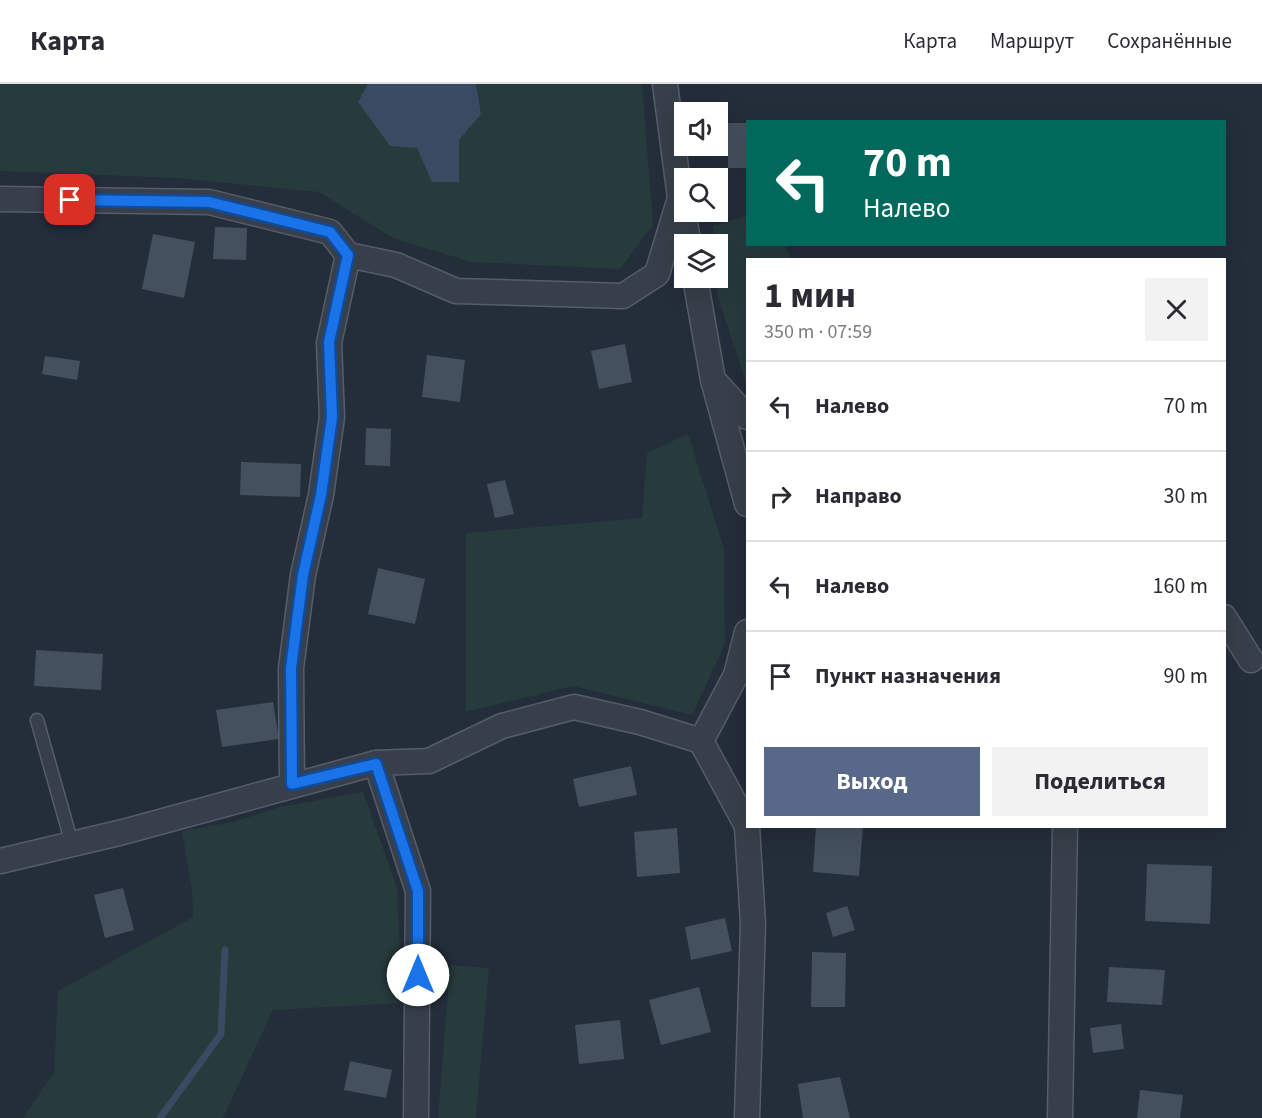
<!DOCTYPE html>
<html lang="ru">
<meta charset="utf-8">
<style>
body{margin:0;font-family:"Source Sans 3",sans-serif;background:#f2f2f3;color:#2b2b33;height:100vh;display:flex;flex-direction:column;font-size:22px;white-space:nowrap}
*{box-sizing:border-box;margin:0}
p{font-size:20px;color:#7c7c81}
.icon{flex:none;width:33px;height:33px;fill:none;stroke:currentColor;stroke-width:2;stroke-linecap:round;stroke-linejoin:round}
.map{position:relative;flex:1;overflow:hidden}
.sheet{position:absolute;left:746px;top:174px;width:480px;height:570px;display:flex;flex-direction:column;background:#fff;border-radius:0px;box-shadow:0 6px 24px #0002}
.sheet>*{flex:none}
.banner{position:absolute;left:746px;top:36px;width:480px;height:126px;border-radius:0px;box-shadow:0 6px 24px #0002;background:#00695c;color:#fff;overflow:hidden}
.controls{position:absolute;left:674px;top:18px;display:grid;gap:12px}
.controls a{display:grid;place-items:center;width:54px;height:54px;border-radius:0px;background:#fff;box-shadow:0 6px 24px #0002;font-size:30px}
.pin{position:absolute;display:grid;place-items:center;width:51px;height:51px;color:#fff;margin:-26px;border-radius:12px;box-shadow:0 3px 9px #0006}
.me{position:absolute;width:66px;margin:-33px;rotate:0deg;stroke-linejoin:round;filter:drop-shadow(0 0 4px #0008)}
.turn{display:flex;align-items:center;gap:21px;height:126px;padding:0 18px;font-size:27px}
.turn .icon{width:78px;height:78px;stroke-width:2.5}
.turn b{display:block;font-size:42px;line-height:51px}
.round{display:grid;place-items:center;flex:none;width:63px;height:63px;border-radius:0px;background:#f2f2f3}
.summary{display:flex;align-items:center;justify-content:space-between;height:102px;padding:0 18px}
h1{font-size:36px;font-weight:700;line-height:45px}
.button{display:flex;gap:12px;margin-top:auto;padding:12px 18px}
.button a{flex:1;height:69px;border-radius:0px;background:#576889;color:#fff;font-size:24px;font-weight:700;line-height:69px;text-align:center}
.button a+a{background:#f2f2f3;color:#2b2b33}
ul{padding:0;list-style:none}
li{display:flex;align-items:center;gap:18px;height:90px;padding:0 18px;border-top:2px solid #e1e1e2}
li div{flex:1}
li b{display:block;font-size:22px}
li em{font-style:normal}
header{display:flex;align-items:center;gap:36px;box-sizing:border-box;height:84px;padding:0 30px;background:#fff;border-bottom:2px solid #e1e1e2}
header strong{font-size:28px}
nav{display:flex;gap:33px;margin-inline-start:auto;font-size:21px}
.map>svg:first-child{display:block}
</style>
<header>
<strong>Карта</strong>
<nav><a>Карта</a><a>Маршрут</a><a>Сохранённые</a></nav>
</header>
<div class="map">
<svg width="1262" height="1034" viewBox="0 0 1262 1034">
<rect width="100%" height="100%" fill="#242d3a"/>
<g fill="#273a3c">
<path d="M 0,0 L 642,0 L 653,141 L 620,185 L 471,178 L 393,154 L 319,108 L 176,94 L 0,87 Z"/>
<path d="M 747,132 L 747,160 L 785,161 L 791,175 L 747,176 L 747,302 L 717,210 L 717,160 L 714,160 L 713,142 Z"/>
<path d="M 688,350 L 724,465 L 725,560 L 692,631 L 573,602 L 466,628 L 466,449 L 642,434 L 647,369 Z"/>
<path d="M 363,708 L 397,804 L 402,919 L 273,926 L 223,1034 L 23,1034 L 54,988 L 58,907 L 193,833 L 192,806 L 182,747 L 233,738 L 280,723 Z"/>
<path d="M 450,881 L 489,884 L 476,1034 L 438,1034 Z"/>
</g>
<path fill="#3a4a62" d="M 368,0 L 476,0 L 481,30 L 459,56 L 459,98 L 432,98 L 417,64 L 390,62 L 358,18 Z"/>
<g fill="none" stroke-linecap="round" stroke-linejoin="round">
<path stroke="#3a4a62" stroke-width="7" d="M 160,1034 L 221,950 L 225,866"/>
</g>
<g fill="#45505e">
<rect x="728" y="39" width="19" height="45"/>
<path d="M 215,143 L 247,144 L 246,176 L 213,175 Z"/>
<path d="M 153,150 L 195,158 L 184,214 L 142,205 Z"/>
<path d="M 625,260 L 632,298 L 599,305 L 591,267 Z"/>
<path d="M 427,271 L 465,276 L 460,318 L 422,313 Z"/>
<path d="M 45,272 L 80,277 L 77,296 L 42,290 Z"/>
<path d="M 366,344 L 391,345 L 390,382 L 365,381 Z"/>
<path d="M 241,378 L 301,380 L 300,413 L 240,411 Z"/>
<path d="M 505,396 L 514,430 L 495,434 L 487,400 Z"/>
<path d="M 378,484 L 425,495 L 415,540 L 368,530 Z"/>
<path d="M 36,566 L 103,570 L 101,606 L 34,602 Z"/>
<path d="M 273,618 L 279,655 L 222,663 L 216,626 Z"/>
<path d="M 631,682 L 637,711 L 579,723 L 573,695 Z"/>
<path d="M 816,742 L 863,742 L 859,792 L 813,788 Z"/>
<path d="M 677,744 L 680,789 L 637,793 L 634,748 Z"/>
<path d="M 1147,780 L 1212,782 L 1210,840 L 1145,837 Z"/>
<path d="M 123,804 L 134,846 L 105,854 L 94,811 Z"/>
<path d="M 847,822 L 855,846 L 833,853 L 826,829 Z"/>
<path d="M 725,834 L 732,867 L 691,876 L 685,843 Z"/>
<path d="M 812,868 L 846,869 L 845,923 L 811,923 Z"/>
<path d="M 1109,883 L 1165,886 L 1162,921 L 1107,918 Z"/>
<path d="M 699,903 L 711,948 L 661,961 L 649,916 Z"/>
<path d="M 620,936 L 624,975 L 579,980 L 575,941 Z"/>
<path d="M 1121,940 L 1124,965 L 1093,969 L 1090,944 Z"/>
<path d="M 350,977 L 392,986 L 386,1014 L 344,1006 Z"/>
<path d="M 840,993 L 850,1034 L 803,1034 L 798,1000 Z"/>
<path d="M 1140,1006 L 1183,1011 L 1180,1034 L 1137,1034 Z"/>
</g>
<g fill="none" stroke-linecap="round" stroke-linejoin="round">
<defs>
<path id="lane" d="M 37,636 L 72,760"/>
<g id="street">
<path d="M 665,0 L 680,114"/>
<path d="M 0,115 L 209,118 L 330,148 L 348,171 L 396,181 L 456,207 L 623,212 L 657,190 L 680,114 L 689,160"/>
<path d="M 695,194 L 713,296 L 747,420"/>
<path d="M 717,300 L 747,333"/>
<path d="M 1224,533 L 1251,576"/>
<path d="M 747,548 L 736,591 L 701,657 L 747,742"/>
<path d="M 376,679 L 418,807 L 416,1034"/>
<path d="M 292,700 L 291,584 L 303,491 L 321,411 L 332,333 L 329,259 L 348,171"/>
<path d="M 0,777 L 123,748 L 376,679 L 429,677 L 502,642 L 574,623 L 640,638 L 701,657"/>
<path d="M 747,1034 L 753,840 L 747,742"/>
<path d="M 1060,1034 L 1065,742"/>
</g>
</defs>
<use href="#lane" stroke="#565d68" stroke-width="15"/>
<use href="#street" stroke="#565d68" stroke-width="27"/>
<use href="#lane" stroke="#373f4a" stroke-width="12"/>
<use href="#street" stroke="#373f4a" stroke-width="24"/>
</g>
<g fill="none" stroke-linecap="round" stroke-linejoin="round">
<defs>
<path id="route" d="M 70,116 L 209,118 L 330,148 L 348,171 L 329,258 L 332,333 L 321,411 L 303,491 L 291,584 L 292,700 L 376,680 L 418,807 L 418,891"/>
</defs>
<use href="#route" stroke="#114b97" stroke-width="15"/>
<use href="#route" stroke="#1a73e8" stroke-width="10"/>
</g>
</svg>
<div class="controls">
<a><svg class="icon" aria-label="sound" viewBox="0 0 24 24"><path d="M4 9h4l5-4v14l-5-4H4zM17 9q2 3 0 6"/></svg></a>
<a><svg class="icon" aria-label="search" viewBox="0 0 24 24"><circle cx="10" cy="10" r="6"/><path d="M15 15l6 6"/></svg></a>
<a><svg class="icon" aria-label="layers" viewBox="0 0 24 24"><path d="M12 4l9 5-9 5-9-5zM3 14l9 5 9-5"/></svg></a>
</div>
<div class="pin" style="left:70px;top:116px;background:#d93025"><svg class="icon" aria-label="arrive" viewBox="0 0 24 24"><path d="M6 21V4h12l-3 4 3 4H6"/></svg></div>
<svg class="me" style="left:418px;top:891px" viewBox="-20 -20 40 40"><circle r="19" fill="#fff"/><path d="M0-13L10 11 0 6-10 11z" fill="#1a73e8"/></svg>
<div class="banner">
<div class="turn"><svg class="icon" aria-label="left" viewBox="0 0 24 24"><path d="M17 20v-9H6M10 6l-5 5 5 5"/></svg><div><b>70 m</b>Налево</div></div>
</div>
<section class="sheet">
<div class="summary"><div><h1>1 мин</h1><p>350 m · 07:59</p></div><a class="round"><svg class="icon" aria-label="close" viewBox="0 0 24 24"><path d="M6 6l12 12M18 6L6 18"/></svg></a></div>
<ul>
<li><svg class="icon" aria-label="left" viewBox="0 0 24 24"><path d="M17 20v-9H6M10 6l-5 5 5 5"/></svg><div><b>Налево</b></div><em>70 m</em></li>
<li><svg class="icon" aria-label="right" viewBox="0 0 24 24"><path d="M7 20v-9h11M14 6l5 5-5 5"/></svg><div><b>Направо</b></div><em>30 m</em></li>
<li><svg class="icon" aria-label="left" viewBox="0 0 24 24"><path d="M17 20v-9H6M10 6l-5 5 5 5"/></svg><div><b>Налево</b></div><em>160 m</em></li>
<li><svg class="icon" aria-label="arrive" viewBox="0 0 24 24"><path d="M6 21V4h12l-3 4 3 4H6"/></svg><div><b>Пункт назначения</b></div><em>90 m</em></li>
</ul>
<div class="button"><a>Выход</a><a>Поделиться</a></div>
</section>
</div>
